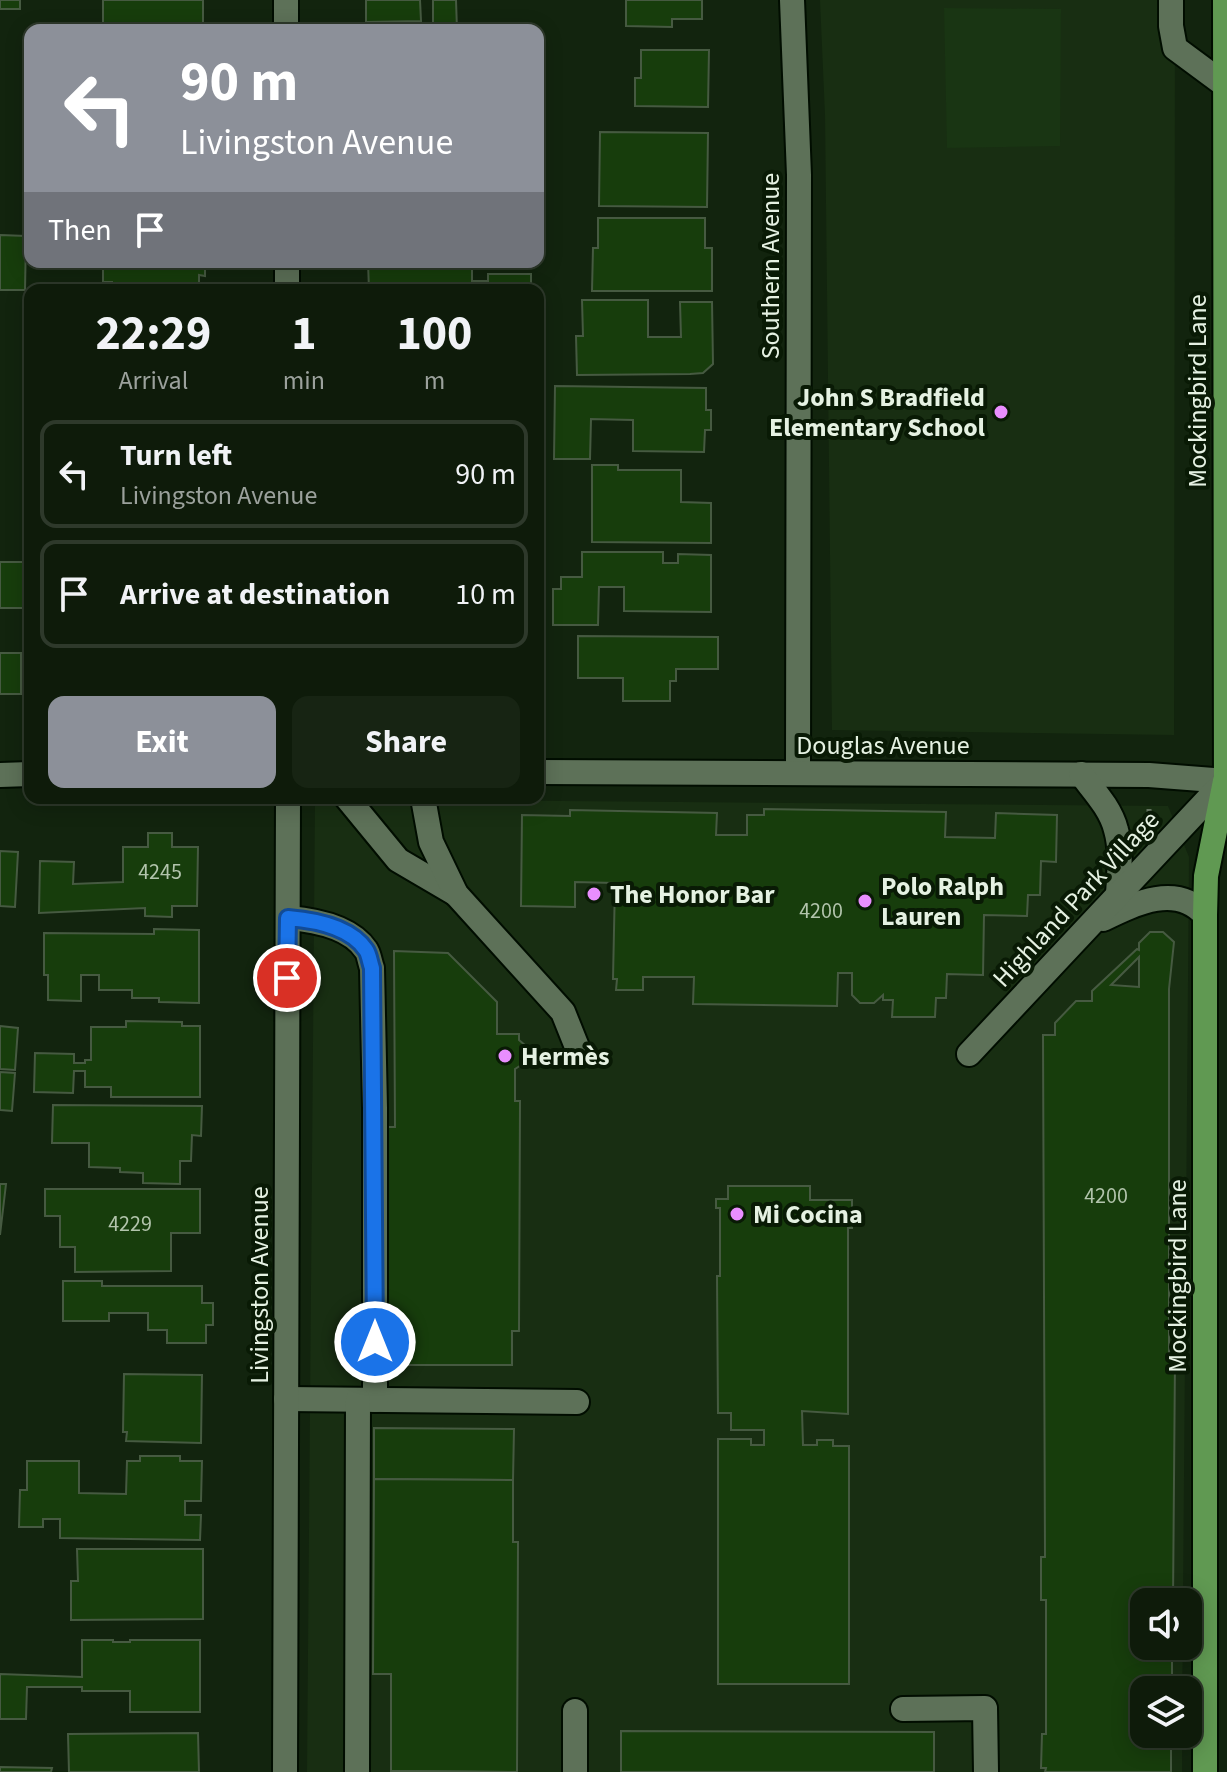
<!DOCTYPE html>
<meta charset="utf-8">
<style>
body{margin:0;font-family:"Source Sans 3",sans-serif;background:#172413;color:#f1f3f6;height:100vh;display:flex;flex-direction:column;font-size:30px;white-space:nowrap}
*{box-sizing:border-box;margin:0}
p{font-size:26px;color:#9ba19c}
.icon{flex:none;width:44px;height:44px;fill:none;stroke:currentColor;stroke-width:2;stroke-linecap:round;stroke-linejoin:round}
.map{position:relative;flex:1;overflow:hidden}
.side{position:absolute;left:24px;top:284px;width:520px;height:520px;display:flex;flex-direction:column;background:#0e1b0a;border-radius:16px;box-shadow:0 4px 20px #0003,0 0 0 2px #2e392b}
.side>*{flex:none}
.top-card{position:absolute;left:24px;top:24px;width:520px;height:244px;border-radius:16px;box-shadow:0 4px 20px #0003,0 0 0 2px #2e392b;background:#8c9099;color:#fff;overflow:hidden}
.fabs{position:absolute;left:1130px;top:1588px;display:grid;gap:16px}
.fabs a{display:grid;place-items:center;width:72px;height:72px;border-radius:16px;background:#0e1b0a;box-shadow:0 4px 20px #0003,0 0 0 2px #2e392b;font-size:40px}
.pin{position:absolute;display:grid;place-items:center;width:68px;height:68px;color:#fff;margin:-34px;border:4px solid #fff;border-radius:50%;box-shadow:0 2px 8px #0007}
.me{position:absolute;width:88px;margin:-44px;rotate:0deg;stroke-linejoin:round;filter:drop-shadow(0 0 6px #0008)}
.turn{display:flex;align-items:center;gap:28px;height:168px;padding:0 24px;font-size:36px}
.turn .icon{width:104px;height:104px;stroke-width:2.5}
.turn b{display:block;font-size:56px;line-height:68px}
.then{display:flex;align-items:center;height:76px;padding:0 24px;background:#0003;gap:16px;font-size:30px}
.eta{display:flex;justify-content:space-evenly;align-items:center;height:136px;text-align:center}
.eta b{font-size:48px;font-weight:700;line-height:56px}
.primary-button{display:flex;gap:16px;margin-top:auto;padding:16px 24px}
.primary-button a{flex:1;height:92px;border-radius:16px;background:#8c9099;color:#fff;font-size:32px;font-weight:700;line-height:92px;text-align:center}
.primary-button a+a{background:#172413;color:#f1f3f6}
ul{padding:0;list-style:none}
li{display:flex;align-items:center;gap:24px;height:108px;margin:0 16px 12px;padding:0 8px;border:4px solid #2e392b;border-radius:16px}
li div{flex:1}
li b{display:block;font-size:30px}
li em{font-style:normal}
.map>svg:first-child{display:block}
</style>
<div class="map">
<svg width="1227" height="1772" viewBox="0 0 1227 1772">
<rect width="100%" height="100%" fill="#12240e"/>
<g fill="#182e12">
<path d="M 820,0 L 1175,0 L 1174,735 L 832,730 L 825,115 Z"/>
<path d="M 315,799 L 1168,806 L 1189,857 L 1183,1602 L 1144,1602 L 1144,1646 L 1183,1646 L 1182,1690 L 1144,1690 L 1144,1734 L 1182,1734 L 1182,1772 L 307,1772 Z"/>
</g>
<path fill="#193513" d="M 944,8 L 1061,9 L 1060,146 L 947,148 Z"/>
<g fill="#173d0c" stroke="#465a41" stroke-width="2" fill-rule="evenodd">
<rect x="0" y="0" width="20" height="9"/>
<rect x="103" y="0" width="100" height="30"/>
<path d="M 366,0 L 420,0 L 421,21 L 366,22 Z"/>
<path d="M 433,0 L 456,0 L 457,30 L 433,30 Z"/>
<path d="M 626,0 L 702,0 L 702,19 L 672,19 L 672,27 L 626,26 Z"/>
<path d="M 641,50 L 709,50 L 708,107 L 635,106 L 635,78 L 641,78 Z"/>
<path d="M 600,132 L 708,133 L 707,207 L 599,206 Z"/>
<path d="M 598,218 L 705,218 L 705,248 L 712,248 L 712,291 L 592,291 L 593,248 L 598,248 Z"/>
<path d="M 0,235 L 26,236 L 25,290 L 0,290 Z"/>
<path d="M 103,262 L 205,262 L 205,276 L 199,275 L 199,290 L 112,290 L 112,282 L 103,282 Z"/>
<path d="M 368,262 L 472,262 L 472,281 L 488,281 L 488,274 L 531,274 L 531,290 L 369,290 Z"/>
<path d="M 582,300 L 648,300 L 648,337 L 681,337 L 680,302 L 712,302 L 713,364 L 703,373 L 690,374 L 577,375 L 576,336 L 583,336 Z"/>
<path d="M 555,386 L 706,388 L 706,410 L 711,410 L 711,430 L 705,430 L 704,452 L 633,451 L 633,420 L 591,419 L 590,459 L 554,459 Z"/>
<path d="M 592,465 L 618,465 L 618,470 L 681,470 L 681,502 L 711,503 L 711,543 L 592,542 Z"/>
<path d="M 582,552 L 663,552 L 663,563 L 678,563 L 678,554 L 711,555 L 711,612 L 624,611 L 624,587 L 599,587 L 598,625 L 553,625 L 553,589 L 561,589 L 561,577 L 582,577 Z"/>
<rect x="0" y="562" width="23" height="46"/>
<path d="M 578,636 L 718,637 L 718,669 L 676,669 L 676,681 L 670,681 L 670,701 L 623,701 L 623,678 L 578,678 Z"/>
<rect x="0" y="653" width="21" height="41"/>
<path d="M 764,809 L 946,812 L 945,837 L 995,838 L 996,813 L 1057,815 L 1056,862 L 1041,861 L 1040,895 L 1028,895 L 1027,916 L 984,915 L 983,975 L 947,974 L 946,998 L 936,998 L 935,1017 L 892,1017 L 893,1000 L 883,1000 L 883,995 L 874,1003 L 860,1003 L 852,995 L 852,973 L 838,973 L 837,1006 L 693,1004 L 694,977 L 643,977 L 643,990 L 616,990 L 617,979 L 613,979 L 615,883 L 575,882 L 575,907 L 521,906 L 522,815 L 570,816 L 570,810 L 717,813 L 716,835 L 747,835 L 747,815 L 764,815 Z"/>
<path d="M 148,833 L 172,833 L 172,847 L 198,847 L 197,906 L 172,906 L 172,917 L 145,916 L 145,908 L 39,913 L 40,861 L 74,862 L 73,884 L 123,882 L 123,847 L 148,847 Z"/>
<path d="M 0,851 L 18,852 L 15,907 L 0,906 Z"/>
<path d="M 154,929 L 199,930 L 199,1003 L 159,1002 L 159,998 L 132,998 L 132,990 L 99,990 L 99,975 L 81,975 L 81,1001 L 48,1000 L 48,975 L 44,975 L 44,933 L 154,934 Z"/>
<path d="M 1150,932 L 1163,932 L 1174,942 L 1169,989 L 1169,1358 L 1175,1358 L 1173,1602 L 1144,1602 L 1144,1646 L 1172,1646 L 1172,1690 L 1144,1690 L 1144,1734 L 1171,1734 L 1171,1772 L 1045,1772 L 1046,1768 L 1041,1768 L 1042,1734 L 1046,1734 L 1046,1600 L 1041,1600 L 1041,1557 L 1045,1557 L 1043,1035 L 1055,1035 L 1055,1023 L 1076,1001 L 1092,1001 L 1092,991 L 1137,949 L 1139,950 L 1139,943 ZM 1139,957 L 1139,987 L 1111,985 Z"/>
<path d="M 394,951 L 448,953 L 497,1002 L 497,1034 L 519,1034 L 519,1040 L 526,1046 L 526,1062 L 515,1069 L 515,1101 L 520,1101 L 519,1331 L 512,1331 L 512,1365 L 393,1365 L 393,1342 L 384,1342 L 383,1127 L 395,1127 Z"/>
<path d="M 126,1021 L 182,1022 L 182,1026 L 200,1026 L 200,1097 L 111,1097 L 111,1087 L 85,1087 L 85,1071 L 74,1071 L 73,1093 L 34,1092 L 35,1053 L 74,1054 L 74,1063 L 85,1063 L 85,1060 L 91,1060 L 91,1027 L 126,1027 Z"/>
<path d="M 0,1026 L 18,1028 L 15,1070 L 0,1069 Z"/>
<path d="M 0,1072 L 15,1073 L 12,1111 L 0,1110 Z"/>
<path d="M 53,1105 L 202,1106 L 201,1136 L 192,1135 L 191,1161 L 180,1161 L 180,1184 L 143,1183 L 143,1173 L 120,1172 L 120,1168 L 89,1167 L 89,1143 L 52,1143 Z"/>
<path d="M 0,1184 L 6,1184 L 0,1235 Z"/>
<path d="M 728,1186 L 810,1186 L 810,1200 L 852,1200 L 852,1228 L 848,1228 L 848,1414 L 802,1411 L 803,1445 L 817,1445 L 817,1440 L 833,1440 L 833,1446 L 849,1446 L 849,1684 L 718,1684 L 718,1439 L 751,1439 L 751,1445 L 764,1445 L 764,1430 L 731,1430 L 731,1413 L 718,1413 L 717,1276 L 720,1276 L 720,1208 L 716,1208 L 716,1199 L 728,1199 Z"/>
<path d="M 45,1189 L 200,1189 L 200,1233 L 171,1233 L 171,1271 L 75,1272 L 75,1247 L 60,1247 L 60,1216 L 45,1216 Z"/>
<path d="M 63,1281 L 102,1281 L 102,1286 L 202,1286 L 202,1303 L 213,1303 L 213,1325 L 206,1325 L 206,1343 L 167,1343 L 167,1330 L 148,1330 L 148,1313 L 109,1313 L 109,1321 L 63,1321 Z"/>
<path d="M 124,1374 L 202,1375 L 201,1443 L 126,1441 L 127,1432 L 123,1432 Z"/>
<path d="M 374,1428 L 514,1429 L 513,1480 L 374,1479 Z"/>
<path d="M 140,1456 L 180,1456 L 180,1461 L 202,1461 L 201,1501 L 185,1501 L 185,1515 L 201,1515 L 200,1540 L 60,1538 L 60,1519 L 43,1519 L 43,1527 L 19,1527 L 20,1490 L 27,1490 L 27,1461 L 79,1461 L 79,1493 L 126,1494 L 127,1461 L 140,1461 Z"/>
<path d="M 374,1479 L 513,1480 L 513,1542 L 518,1542 L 517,1772 L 391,1771 L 391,1674 L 373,1674 Z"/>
<path d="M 77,1549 L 203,1549 L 203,1619 L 71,1620 L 71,1581 L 78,1581 Z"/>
<path d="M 82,1640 L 113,1640 L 113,1642 L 130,1642 L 130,1640 L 200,1640 L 200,1712 L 130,1712 L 130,1691 L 82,1691 L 82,1687 L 27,1687 L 26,1719 L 0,1719 L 0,1674 L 82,1677 Z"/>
<path d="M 621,1731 L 934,1732 L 934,1772 L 621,1772 Z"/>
<path d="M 198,1733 L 199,1772 L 69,1772 L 68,1734 Z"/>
<path d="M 0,1767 L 52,1768 L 51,1772 L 0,1772 Z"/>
<path d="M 391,1771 L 516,1772 L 391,1772 Z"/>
</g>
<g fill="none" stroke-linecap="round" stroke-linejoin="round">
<defs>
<g id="minor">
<path d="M 286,0 L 286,30"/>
<path d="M 792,0 L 799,175 L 798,772"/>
<path d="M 1171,0 L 1171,26 L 1175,48 L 1225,85"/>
<path d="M 287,262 L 287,290"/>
<path d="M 538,772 L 1149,775 L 1227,781"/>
<path d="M 1081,774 C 1094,791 1111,809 1116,830 C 1122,850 1119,874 1118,895"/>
<path d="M 0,775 L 30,774"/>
<path d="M 347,798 L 398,860 L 456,894"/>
<path d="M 423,798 L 431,842 L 456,894 L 563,1012 L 579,1052"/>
<path d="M 288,918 C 313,920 350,926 366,950 C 369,954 370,963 372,968 L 375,1108 L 375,1400"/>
<path d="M 1103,919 C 1136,903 1177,883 1205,915"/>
<path d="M 969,1054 L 1225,781"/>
<path d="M 286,1399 L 577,1402"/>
<path d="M 903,1709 L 985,1708 L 986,1772"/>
<path d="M 575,1711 L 575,1772"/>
<path d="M 285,1772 L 288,798"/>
<path d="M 357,1772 L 358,1400"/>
</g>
<g id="major">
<path d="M 1225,0 L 1226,798"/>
<path d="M 1205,1772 L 1205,915 L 1206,876 L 1225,781"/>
</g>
</defs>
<use href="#minor" stroke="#010d00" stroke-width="28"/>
<use href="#major" stroke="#010d00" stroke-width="28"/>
<path stroke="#637360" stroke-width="5" stroke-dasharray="4 6" stroke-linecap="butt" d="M 1149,809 L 1149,820"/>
<use href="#minor" stroke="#5d7158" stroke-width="24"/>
<use href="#major" stroke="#609952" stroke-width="24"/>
</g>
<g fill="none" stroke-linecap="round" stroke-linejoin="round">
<defs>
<path id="route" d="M 287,978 L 288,918 C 313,920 350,926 366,950 C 369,954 370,963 372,968 L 375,1342"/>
</defs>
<use href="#route" stroke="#114b97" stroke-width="20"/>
<use href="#route" stroke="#1a73e8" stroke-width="14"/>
</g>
<g fill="#e98efe" stroke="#091a05" stroke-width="3">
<circle cx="1001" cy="412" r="8"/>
<circle cx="594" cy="894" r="8"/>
<circle cx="865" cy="901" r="8"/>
<circle cx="505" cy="1056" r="8"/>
<circle cx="737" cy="1214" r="8"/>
</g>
<g text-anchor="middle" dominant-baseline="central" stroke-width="8" stroke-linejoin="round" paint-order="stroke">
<g font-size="22" fill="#b2c4ac">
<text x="160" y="872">4245</text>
<text x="821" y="911">4200</text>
<text x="1106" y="1196">4200</text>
<text x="130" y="1224">4229</text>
</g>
<g font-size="26" fill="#e5f1e2" stroke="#091a05">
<text transform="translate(770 266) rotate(-90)">Southern Avenue</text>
<text transform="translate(1197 391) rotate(-90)">Mockingbird Lane</text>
<text x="883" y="745">Douglas Avenue</text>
<text transform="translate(1076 899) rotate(-47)">Highland Park Village</text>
<text transform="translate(1177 1276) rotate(-90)">Mockingbird Lane</text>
<text transform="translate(259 1285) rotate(-90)">Livingston Avenue</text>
</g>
<g font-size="26" font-weight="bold" fill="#e5f1e2" stroke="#091a05" text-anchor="start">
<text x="985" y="397" text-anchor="end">John S Bradfield<tspan x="985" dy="30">Elementary School</tspan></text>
<text x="881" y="886">Polo Ralph<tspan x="881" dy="30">Lauren</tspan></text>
<text x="610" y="894">The Honor Bar</text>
<text x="521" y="1056">Hermès</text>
<text x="753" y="1214">Mi Cocina</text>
</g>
</g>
</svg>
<div class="fabs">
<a><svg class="icon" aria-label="sound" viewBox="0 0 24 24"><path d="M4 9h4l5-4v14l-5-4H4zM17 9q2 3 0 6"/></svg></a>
<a><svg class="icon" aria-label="layers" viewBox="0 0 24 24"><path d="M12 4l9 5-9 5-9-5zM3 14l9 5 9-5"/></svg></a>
</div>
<div class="pin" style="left:287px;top:978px;background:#d93025"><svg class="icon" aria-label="arrive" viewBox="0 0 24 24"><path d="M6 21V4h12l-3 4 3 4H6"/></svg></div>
<svg class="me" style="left:375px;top:1342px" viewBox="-20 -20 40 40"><circle r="17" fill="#1a73e8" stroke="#fff" stroke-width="3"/><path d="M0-11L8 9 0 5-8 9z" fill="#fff"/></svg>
<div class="top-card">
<div class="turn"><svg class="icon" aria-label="left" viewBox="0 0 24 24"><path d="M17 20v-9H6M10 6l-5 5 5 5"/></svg><div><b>90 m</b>Livingston Avenue</div></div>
<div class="then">Then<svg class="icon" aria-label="arrive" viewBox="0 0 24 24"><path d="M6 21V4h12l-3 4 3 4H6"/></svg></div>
</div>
<section class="side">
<div class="eta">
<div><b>22:29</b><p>Arrival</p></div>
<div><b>1</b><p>min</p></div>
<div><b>100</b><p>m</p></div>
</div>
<ul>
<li><svg class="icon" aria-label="left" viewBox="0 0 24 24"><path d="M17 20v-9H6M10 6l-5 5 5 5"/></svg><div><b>Turn left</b><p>Livingston Avenue</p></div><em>90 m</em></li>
<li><svg class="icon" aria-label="arrive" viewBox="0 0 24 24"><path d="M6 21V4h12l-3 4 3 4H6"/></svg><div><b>Arrive at destination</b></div><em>10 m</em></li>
</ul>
<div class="primary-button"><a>Exit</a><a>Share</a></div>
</section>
</div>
